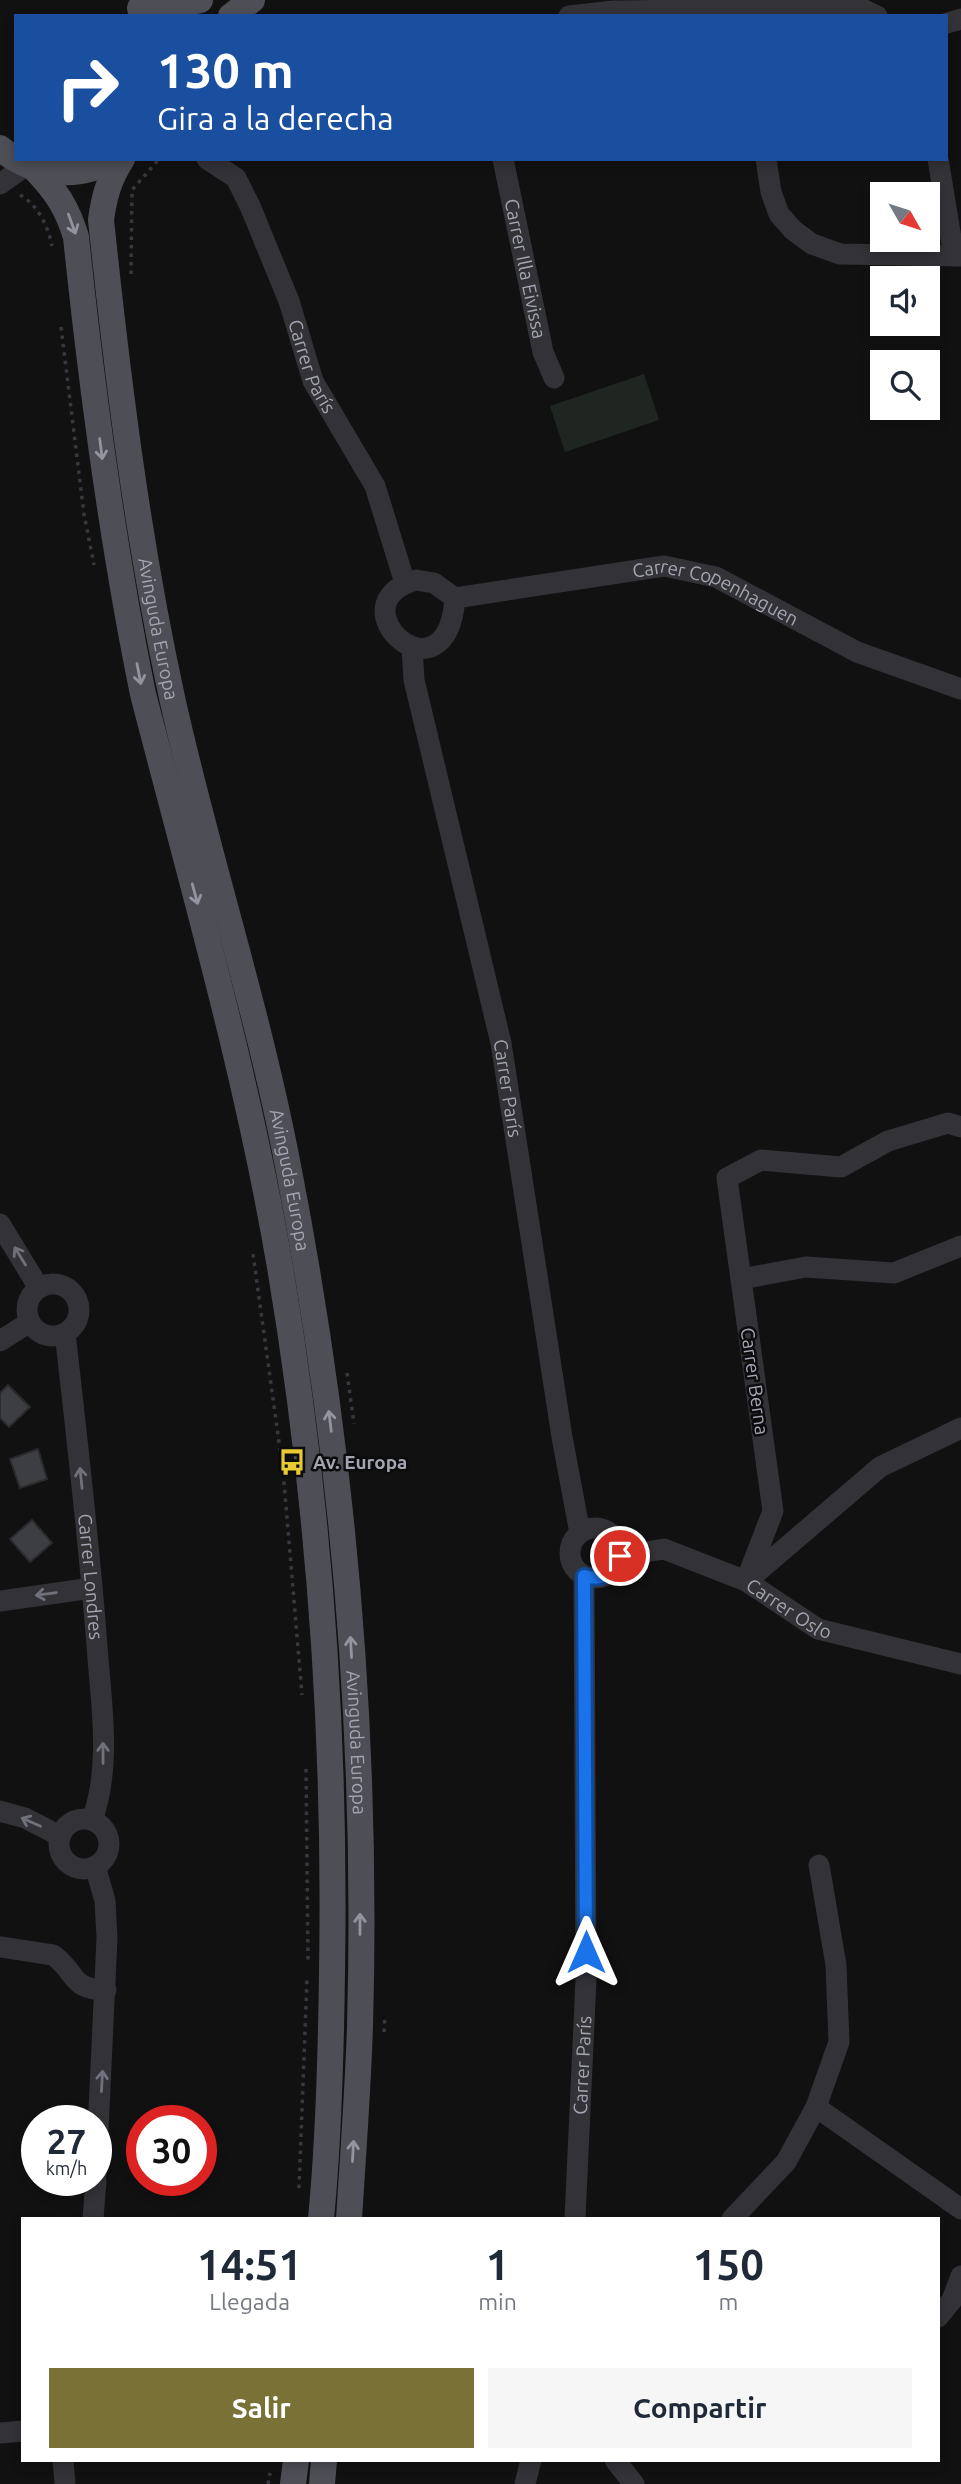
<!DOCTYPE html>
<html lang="es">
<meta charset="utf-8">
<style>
body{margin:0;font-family:Ubuntu,sans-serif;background:#f6f6f7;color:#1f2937;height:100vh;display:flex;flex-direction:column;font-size:26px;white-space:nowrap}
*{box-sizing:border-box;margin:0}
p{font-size:23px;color:#747a83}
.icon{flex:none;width:38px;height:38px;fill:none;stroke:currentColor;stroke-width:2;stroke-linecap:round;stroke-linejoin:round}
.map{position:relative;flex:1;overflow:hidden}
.panel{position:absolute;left:21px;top:2217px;width:919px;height:245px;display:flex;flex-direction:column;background:#fff;border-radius:0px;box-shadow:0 4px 10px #0003}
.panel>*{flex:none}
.hud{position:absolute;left:14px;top:14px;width:934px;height:147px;border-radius:0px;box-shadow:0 4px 10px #0003;background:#1a4fa0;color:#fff;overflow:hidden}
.needle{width:46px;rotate:129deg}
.tools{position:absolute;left:870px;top:182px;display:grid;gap:14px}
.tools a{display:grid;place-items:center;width:70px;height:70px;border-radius:0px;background:#fff;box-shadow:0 4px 10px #0003;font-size:35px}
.speed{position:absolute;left:21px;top:2105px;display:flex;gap:14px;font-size:35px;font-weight:700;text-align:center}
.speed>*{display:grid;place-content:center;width:91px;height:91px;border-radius:50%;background:#fff;box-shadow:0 4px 10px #0003;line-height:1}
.speed small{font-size:18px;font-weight:400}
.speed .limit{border:10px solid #d22;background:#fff;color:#111}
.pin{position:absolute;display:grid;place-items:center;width:60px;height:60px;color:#fff;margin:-30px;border:4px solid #fff;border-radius:50%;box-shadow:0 2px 7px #0007}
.me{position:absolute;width:77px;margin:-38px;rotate:0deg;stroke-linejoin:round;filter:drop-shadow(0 0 5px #0008)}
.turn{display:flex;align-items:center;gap:24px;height:147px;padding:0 28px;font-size:32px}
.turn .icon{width:91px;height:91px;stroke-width:2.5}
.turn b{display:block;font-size:49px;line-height:60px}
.eta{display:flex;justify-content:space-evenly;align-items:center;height:119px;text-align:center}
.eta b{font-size:42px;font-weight:600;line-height:49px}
.button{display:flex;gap:14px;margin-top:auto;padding:14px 28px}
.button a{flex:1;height:80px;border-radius:0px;background:#797135;color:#fff;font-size:28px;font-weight:600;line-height:80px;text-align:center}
.button a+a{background:#f6f6f7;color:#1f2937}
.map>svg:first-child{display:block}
</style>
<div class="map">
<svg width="961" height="2484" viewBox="0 0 961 2484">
<rect width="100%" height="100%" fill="#111112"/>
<path fill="#1f2621" d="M 644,374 L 659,420 L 565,452 L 550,406 Z"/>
<g fill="#3d3e42" stroke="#2b2b2e" stroke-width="2">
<path d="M 8,1385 L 30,1407 L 9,1427 L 0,1418 L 0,1393 Z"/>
<path d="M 38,1449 L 47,1479 L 20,1488 L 10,1459 Z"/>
<path d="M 32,1520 L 52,1543 L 30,1562 L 10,1539 Z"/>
</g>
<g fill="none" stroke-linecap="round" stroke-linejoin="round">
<g stroke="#38393e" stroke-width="3.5" stroke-dasharray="3.5 5" stroke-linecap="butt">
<path d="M 20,195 C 38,205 48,226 52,246"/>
<path d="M 131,274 L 132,190 L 159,159"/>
<path d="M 61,327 L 84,514 L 94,565"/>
<path d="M 253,1254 L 283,1471 L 302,1695"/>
<path d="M 347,1373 L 354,1424"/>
<path d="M 306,1769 L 308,1961"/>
<path d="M 384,2032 L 385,2015"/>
<path d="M 299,2188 L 307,1979"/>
<path d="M 268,2484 L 270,2473"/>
</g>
<g stroke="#323237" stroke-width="21">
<path d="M 569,16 L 614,11 L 860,8 L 877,16"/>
<path d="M 947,23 L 961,19"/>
<path id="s1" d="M 207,159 L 236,178 L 250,206 L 289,301 L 313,381 L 375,486 L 405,583"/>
<path id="s2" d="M 503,159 L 543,352 L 554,378"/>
<path d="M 766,159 L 771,192 L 779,214 L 793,230 L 812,244 L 840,254 L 961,256"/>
<path d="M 938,159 L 954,256"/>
<path d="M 0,184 L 27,165"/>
<path d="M 416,580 L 434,583 L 455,598 C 447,709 331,605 416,580 Z"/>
<path id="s3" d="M 455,598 L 664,566 L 716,577 L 857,652 L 961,689"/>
<path id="s4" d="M 412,647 L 414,680 L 501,1043 L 562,1437 L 580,1533"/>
<path d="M 0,1224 L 39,1288"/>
<path d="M 741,1279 L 806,1267 L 894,1273 L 961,1246"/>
<circle cx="53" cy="1310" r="26"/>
<path id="s5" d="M 65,1333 C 77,1437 89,1541 97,1646 C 101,1703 112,1765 92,1820"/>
<path d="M 0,1341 L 30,1322"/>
<circle cx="595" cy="1553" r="25"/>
<path id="s6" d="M 620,1556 L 664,1549 L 746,1581 L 818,1629 L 961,1664"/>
<path d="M 748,1580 L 880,1467 L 961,1428"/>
<path d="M 746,1581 L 773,1511 L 727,1178 L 761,1160 L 841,1167 L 888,1141 L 948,1123 L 961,1127"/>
<path d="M 0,1601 L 92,1588"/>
<path d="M 0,1811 L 25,1818 L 60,1836"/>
<circle cx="84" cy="1844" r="25"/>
<path d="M 819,1865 L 836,1965 L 839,2042 L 816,2107 L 961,2209"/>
<path d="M 95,1866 L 105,1901 L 107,1938 L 96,2173"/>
<path d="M 0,1947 L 53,1955 C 78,1973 69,1989 106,1990"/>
<path d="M 93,2219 L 96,2180"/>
<path id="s7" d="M 575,2219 L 586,1979 L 584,1576"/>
<path d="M 732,2219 L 786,2162 L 816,2107"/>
<path d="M 938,2317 L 952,2300 L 961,2276"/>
<path d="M 0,2433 L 23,2431"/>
<path d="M 63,2460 L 65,2484"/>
<path d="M 615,2460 L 634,2484"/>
<path d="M 525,2484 L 531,2460"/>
</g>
<g stroke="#4e4e56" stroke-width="26">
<path d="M 140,8 L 160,9 L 200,0"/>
<path d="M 231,16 L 252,0"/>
<path d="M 0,148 C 30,174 78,181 112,159"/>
<path id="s8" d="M 122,159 C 109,179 104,197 101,220 C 118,382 138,543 173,702 C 208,858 258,1009 288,1166 C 343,1448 368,1739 360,2026 C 358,2090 353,2155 349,2219"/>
<path d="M 34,168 C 56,191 67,207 76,237 C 92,391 112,543 143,694 C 192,884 247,1073 280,1267 C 319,1499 336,1736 332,1971 C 331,2054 329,2137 321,2219"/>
<path d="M 293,2484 L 296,2460"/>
<path d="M 322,2484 L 324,2460"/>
</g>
</g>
<defs><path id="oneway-shaft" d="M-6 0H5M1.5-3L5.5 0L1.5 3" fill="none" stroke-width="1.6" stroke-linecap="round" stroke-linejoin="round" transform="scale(1.75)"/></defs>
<g stroke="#9294a0">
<use href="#oneway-shaft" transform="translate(72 224) rotate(70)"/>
<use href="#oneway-shaft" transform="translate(101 449) rotate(83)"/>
<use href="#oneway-shaft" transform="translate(139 674) rotate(79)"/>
<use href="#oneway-shaft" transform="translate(195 894) rotate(75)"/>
<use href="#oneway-shaft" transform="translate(330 1421) rotate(-97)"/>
<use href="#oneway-shaft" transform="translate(351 1647) rotate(-93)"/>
<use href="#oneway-shaft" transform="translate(360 1924) rotate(-90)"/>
<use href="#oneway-shaft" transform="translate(353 2151) rotate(-87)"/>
</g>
<g stroke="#70717b">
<use href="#oneway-shaft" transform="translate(20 1256) rotate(-122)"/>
<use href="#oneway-shaft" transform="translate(81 1478) rotate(-96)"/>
<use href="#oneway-shaft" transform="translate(46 1594) rotate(172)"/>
<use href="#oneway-shaft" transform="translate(103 1753) rotate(-90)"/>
<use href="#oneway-shaft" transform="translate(31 1822) rotate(-156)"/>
<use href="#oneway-shaft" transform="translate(102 2081) rotate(-87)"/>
</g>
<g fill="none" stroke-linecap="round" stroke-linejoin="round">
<defs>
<path id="route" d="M 586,1952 L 584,1576 C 601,1581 615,1574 620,1556"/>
</defs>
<use href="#route" stroke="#114b97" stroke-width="18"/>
<use href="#route" stroke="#1a73e8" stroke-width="12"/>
</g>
<defs>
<symbol id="bus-bare" viewBox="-9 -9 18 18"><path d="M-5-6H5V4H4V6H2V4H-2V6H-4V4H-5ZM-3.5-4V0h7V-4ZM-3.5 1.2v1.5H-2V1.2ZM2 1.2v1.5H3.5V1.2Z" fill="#e8ca33" stroke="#0c0c0d" stroke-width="2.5" paint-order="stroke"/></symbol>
</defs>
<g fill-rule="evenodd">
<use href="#bus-bare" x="273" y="1443" width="38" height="38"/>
</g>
<g text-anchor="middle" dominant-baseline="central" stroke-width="5" stroke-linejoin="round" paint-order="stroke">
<g font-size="19" fill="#a3a5b2" stroke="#0c0c0d">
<text stroke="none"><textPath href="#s2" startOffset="112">Carrer Illa Eivissa</textPath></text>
<text stroke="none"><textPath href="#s1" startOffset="238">Carrer París</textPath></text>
<text stroke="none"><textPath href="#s3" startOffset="268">Carrer Copenhaguen</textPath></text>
<text stroke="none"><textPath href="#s8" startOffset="478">Avinguda Europa</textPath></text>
<text stroke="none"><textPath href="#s4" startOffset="452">Carrer París</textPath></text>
<text stroke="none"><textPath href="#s8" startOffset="1045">Avinguda Europa</textPath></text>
<text transform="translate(755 1381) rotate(82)">Carrer Berna</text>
<text stroke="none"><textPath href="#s5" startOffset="245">Carrer Londres</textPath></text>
<text stroke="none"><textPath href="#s6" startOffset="184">Carrer Oslo</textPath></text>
<text stroke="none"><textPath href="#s8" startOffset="1612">Avinguda Europa</textPath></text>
<text stroke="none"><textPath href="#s7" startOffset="154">Carrer París</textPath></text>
</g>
<g font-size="19" font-weight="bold" fill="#a3a5b2" stroke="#0c0c0d" text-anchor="start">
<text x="313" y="1462">Av. Europa</text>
</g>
</g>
</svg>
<div class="tools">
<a><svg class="needle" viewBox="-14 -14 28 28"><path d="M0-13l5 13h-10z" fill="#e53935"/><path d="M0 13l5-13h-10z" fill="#747a83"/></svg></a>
<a><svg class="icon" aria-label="sound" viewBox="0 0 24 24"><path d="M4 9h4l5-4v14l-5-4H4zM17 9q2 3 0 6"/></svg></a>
<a><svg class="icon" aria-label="search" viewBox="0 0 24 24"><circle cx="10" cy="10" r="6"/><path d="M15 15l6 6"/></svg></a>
</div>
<div class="speed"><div>27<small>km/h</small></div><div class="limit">30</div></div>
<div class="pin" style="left:620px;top:1556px;background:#d93025"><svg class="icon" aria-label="arrive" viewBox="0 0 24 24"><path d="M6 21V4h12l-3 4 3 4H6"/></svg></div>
<svg class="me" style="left:586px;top:1952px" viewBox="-20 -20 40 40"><path d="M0-17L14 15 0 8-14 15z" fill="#1a73e8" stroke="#fff" stroke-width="4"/></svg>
<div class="hud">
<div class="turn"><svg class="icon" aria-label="right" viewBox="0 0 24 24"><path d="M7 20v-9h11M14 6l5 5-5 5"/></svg><div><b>130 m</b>Gira a la derecha</div></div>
</div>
<section class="panel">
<div class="eta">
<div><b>14:51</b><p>Llegada</p></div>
<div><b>1</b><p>min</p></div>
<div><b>150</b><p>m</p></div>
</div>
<div class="button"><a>Salir</a><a>Compartir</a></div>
</section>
</div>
